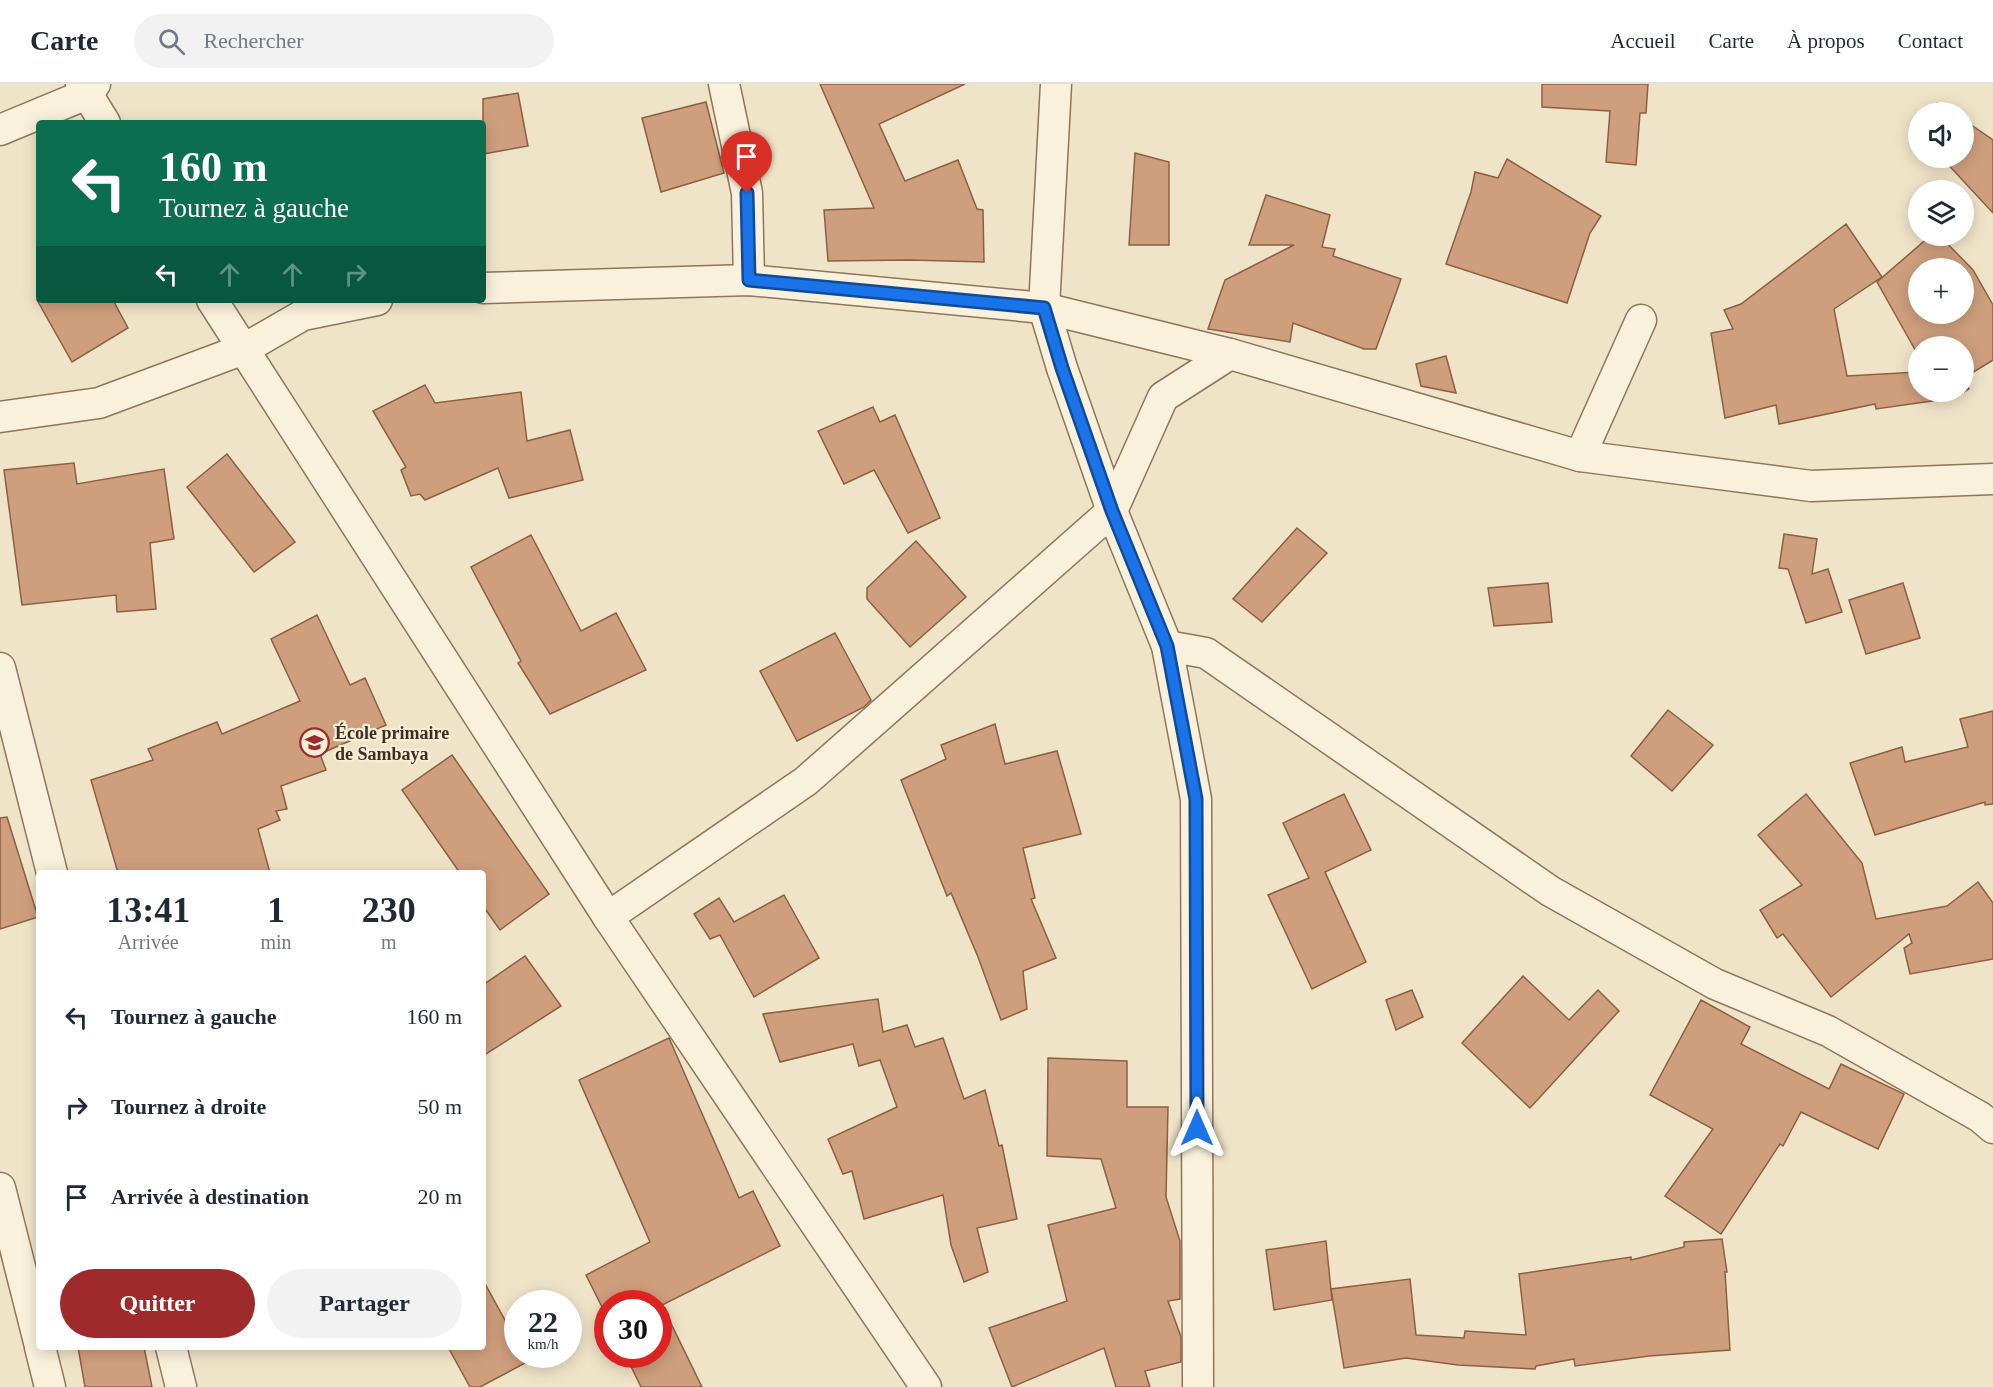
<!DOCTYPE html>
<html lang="fr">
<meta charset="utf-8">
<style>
body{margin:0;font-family:Georgia,serif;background:#f2f2f3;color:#1f2937;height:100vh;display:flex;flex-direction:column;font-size:22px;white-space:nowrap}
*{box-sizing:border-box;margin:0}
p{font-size:20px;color:#747a83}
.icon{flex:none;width:33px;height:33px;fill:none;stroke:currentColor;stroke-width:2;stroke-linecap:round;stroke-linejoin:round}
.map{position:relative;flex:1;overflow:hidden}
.details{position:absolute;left:36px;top:786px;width:450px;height:480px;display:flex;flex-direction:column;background:#fff;border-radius:6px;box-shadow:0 3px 15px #0003}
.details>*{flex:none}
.hud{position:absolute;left:36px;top:36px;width:450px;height:183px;border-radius:6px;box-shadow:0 3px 15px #0003;background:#0b6e4f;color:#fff;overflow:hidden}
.buttons{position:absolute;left:1908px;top:18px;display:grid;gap:12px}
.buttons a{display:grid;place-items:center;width:66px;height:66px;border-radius:50%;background:#fff;box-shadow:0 3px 15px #0003;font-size:30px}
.speed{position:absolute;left:504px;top:1206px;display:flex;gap:12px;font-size:30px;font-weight:700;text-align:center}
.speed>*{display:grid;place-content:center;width:78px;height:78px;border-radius:50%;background:#fff;box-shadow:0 3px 15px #0003;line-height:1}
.speed small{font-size:15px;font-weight:400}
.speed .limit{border:9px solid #d22;background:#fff;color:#111}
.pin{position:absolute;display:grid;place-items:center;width:51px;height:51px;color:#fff;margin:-62px -26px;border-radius:50% 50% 50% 0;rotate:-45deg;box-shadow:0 0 6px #0007}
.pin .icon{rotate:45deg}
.me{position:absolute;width:66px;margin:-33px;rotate:0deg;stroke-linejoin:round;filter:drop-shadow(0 0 4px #0008)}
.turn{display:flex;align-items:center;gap:21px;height:126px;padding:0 24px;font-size:27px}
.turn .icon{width:78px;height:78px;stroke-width:2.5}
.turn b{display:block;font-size:42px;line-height:51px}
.lanes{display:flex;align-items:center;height:57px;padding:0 24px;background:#0003;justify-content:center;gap:30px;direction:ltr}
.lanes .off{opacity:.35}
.eta{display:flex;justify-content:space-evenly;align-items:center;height:102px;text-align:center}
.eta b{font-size:36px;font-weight:600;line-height:42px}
.action{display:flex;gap:12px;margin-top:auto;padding:12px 24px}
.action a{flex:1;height:69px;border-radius:36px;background:#9e2a2b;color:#fff;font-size:24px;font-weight:600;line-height:69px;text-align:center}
.action a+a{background:#f2f2f3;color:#1f2937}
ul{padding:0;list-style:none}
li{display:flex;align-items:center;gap:18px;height:90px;padding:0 24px}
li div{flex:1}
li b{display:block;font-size:22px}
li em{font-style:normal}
header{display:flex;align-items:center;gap:36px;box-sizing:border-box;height:84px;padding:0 30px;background:#fff;border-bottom:2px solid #e0e1e3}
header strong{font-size:28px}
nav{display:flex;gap:33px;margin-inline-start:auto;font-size:21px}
.search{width:420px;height:54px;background:#f2f2f3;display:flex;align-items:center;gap:15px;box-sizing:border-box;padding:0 21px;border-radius:33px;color:#747a83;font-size:22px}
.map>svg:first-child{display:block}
</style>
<header>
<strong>Carte</strong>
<div class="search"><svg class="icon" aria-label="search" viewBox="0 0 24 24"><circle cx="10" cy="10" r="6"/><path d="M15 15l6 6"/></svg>Rechercher</div>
<nav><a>Accueil</a><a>Carte</a><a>À propos</a><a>Contact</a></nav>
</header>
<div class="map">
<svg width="1993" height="1303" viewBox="0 0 1993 1303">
<rect width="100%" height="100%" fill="#f0e4c8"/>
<g fill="#cf9f7d" stroke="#8d5f41" stroke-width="1.5" fill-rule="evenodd">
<path d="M 820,0 L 965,0 L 879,40 L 905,97 L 958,76 L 977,125 L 983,126 L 984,178 L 909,176 L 828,177 L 824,126 L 874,124 Z"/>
<path d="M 1542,0 L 1648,0 L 1646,29 L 1640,29 L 1636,81 L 1606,78 L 1610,27 L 1542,23 Z"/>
<path d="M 518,9 L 528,62 L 483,70 L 483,15 Z"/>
<path d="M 706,18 L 724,89 L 661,108 L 642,34 Z"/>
<path d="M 1937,19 L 1952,28 L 1931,28 Z"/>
<path d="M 1964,36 L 1993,56 L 1993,129 L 1942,74 L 1964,74 Z"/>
<path d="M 1135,69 L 1169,78 L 1169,161 L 1129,161 Z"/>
<path d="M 1507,75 L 1601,132 L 1590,149 L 1567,219 L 1446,180 L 1471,108 L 1475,88 L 1498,94 Z"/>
<path d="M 1266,111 L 1330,131 L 1322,163 L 1335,165 L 1333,172 L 1401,195 L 1376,265 L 1364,265 L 1293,239 L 1290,258 L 1208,245 L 1225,196 L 1294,161 L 1249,161 Z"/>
<path d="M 1846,140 L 1882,193 L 1834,225 L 1847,292 L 1918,288 L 1918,308 L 1964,308 L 1964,295 L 1969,305 L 1953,314 L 1876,325 L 1875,320 L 1779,340 L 1776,321 L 1725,334 L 1711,249 L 1733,245 L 1724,226 L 1741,220 Z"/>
<path d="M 1930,152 L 1940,152 L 1973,186 L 1993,221 L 1993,276 L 1964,294 L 1964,262 L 1918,262 L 1918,271 L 1877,198 ZM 1918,184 L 1964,184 L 1964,230 L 1918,230 Z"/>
<path d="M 37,216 L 113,216 L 128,244 L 72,278 Z"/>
<path d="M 1446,272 L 1456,309 L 1421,302 L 1416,280 Z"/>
<path d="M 425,301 L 435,319 L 521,308 L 527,357 L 570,346 L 583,396 L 509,414 L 498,384 L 425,416 L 420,410 L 411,412 L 401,386 L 406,383 L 373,327 Z"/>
<path d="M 873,323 L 880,338 L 895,331 L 940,434 L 908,449 L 874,386 L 844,400 L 818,347 Z"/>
<path d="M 227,370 L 295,458 L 254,488 L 187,403 Z"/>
<path d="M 74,379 L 77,400 L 164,385 L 174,455 L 150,459 L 156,525 L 117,528 L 116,511 L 22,521 L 4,386 Z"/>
<path d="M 1297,444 L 1327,469 L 1262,538 L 1233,515 Z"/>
<path d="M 1784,450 L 1817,455 L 1812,490 L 1828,485 L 1842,528 L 1806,539 L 1788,485 L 1779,484 Z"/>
<path d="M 531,451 L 581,547 L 616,529 L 646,586 L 550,630 L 518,579 L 521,577 L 471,483 Z"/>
<path d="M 916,457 L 966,513 L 910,563 L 867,515 L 867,504 Z"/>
<path d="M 1548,499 L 1552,538 L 1494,542 L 1488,504 Z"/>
<path d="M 1903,499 L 1920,554 L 1866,570 L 1849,516 Z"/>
<path d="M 317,531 L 350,601 L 365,594 L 386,641 L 320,670 L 326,686 L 281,702 L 287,725 L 276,727 L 280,736 L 258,745 L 270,789 L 118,789 L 91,696 L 153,676 L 148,665 L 217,638 L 222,650 L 300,617 L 271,555 Z"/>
<path d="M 835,549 L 871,616 L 864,623 L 797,657 L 760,587 Z"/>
<path d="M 1668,626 L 1713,661 L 1672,707 L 1631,672 Z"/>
<path d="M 1993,627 L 1993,720 L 1985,721 L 1985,718 L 1875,751 L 1850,679 L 1902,663 L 1905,678 L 1968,663 L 1960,635 Z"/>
<path d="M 995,640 L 1005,680 L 1057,667 L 1081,750 L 1023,764 L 1035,814 L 1031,815 L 1056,874 L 1023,887 L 1027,925 L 1001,936 L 978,873 L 951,809 L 947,812 L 901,696 L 946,675 L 941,661 Z"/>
<path d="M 452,671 L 549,810 L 500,846 L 483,822 L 483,789 L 460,789 L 402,706 Z"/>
<path d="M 1344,710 L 1371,766 L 1325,788 L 1366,878 L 1312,905 L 1268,811 L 1309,794 L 1283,739 Z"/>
<path d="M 1806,710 L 1862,779 L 1876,835 L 1947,822 L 1978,798 L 1993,819 L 1993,875 L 1910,890 L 1904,864 L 1912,859 L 1909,850 L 1831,913 L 1783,850 L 1777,854 L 1760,826 L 1802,801 L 1758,751 Z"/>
<path d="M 7,733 L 38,833 L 0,845 L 0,734 Z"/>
<path d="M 784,811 L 819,874 L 754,913 L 720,851 L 710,855 L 694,830 L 719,814 L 734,838 Z"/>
<path d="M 525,872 L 561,922 L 483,972 L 483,901 Z"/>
<path d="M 1523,892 L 1569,936 L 1598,906 L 1619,927 L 1530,1024 L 1462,959 Z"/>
<path d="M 1412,906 L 1423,933 L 1396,946 L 1386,916 Z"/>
<path d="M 878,915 L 883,948 L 907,941 L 915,963 L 943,954 L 964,1015 L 985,1006 L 999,1062 L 1002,1061 L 1017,1135 L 977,1144 L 988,1188 L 964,1198 L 951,1161 L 943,1111 L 864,1135 L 852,1087 L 843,1090 L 828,1055 L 897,1023 L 880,976 L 859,982 L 853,960 L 780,978 L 763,930 Z"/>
<path d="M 1701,916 L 1750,943 L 1741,960 L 1829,1005 L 1841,980 L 1904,1010 L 1878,1065 L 1801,1028 L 1783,1062 L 1780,1060 L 1721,1150 L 1665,1112 L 1713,1045 L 1650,1011 Z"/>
<path d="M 669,954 L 739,1114 L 753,1107 L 780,1162 L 662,1221 L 702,1303 L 641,1303 L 625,1270 L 658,1270 L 658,1220 L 608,1220 L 608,1235 L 586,1191 L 650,1158 L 579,996 Z"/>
<path d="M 1048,974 L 1127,977 L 1127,1023 L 1168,1023 L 1166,1113 L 1180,1157 L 1180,1215 L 1168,1217 L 1181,1253 L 1181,1278 L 1145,1287 L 1150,1303 L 1116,1303 L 1104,1264 L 1012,1303 L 989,1244 L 1067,1217 L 1048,1141 L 1116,1124 L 1101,1075 L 1047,1072 Z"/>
<path d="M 1722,1155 L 1727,1188 L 1725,1188 L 1730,1266 L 1649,1272 L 1575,1282 L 1574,1275 L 1536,1282 L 1535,1285 L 1458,1281 L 1406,1274 L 1344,1284 L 1331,1205 L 1410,1195 L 1416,1251 L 1464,1254 L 1465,1247 L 1526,1251 L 1519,1190 L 1631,1173 L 1631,1176 L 1684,1163 L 1684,1158 Z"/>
<path d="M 1326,1157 L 1332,1216 L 1274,1226 L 1266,1166 Z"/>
<path d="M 483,1196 L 518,1260 L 518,1270 L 523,1270 L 527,1278 L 480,1303 L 470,1303 L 448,1263 L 483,1263 Z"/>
<path d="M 78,1263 L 144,1263 L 152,1303 L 85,1303 Z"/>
</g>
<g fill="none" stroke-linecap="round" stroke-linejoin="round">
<defs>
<g id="street">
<path d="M 81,0 L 105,39"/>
<path d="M 724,0 L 747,109 L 749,196"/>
<path d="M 1056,0 L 1044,224 L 1062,284 L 1112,427 L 1167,562 L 1196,715 L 1198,1303"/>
<path d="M 0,46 L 87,10 L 95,0"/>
<path d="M 483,204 L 749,196 L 1044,224 L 1230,270 L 1580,372 L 1811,402 L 1993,395"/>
<path d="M 212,216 L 608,833 L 926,1303"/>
<path d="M 0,333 L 99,319 L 244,265 L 303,231 L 377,216"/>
<path d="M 1580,372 L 1641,236"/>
<path d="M 1167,562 L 1206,569 L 1550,807 L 1715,900 L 1828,947 L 1980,1033 L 1993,1044"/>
<path d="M 0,584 L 52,789"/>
<path d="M 608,833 L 806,697 L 1112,427 L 1163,313 L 1230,270"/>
<path d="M 0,1104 L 39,1258"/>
<path d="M 40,1263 L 50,1303"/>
<path d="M 171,1263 L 181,1303"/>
</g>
</defs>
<use href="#street" stroke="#8d765c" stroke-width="33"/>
<use href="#street" stroke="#faf1dc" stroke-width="30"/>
</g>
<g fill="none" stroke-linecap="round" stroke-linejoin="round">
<defs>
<path id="route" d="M 747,109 L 749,196 L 1044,224 L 1062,284 L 1112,427 L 1167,562 L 1196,715 L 1197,1044"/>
</defs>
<use href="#route" stroke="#114b97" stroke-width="15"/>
<use href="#route" stroke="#1a73e8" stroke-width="10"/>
</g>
<defs>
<symbol id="school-ring" viewBox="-11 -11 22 22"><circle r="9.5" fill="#f7eed8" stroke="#9e2a2b" stroke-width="1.5"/><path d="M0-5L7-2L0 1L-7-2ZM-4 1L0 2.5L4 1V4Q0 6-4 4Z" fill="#9e2a2b"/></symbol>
</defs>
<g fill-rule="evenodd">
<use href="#school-ring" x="298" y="642" width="33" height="33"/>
</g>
<g text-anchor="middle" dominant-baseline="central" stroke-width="4.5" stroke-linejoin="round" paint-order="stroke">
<g font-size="18" font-weight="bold" fill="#3d2e20" stroke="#f7eed8" text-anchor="start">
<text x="335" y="649">École primaire<tspan x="335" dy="21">de Sambaya</tspan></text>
</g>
</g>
</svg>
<div class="buttons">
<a><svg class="icon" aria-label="sound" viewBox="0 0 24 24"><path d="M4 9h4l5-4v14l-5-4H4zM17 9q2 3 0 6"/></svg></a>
<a><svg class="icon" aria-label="layers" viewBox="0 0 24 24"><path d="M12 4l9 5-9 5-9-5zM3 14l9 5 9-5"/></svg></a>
<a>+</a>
<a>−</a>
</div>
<div class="speed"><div>22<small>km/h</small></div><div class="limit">30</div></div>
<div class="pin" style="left:747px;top:109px;background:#d93025"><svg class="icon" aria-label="arrive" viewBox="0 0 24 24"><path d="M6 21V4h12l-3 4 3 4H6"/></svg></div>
<svg class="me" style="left:1197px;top:1044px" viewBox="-20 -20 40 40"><path d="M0-17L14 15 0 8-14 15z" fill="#1a73e8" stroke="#fff" stroke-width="4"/></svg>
<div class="hud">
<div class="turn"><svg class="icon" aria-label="left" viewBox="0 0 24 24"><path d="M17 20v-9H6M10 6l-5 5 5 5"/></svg><div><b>160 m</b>Tournez à gauche</div></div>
<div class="lanes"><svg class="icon" aria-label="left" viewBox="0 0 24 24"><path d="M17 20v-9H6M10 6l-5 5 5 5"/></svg><svg class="icon off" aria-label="ahead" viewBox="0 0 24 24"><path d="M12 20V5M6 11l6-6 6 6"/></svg><svg class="icon off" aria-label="ahead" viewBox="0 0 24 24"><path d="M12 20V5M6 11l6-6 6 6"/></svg><svg class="icon off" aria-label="right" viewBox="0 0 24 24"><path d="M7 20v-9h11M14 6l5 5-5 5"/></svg></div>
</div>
<section class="details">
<div class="eta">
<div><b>13:41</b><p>Arrivée</p></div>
<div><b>1</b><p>min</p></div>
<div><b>230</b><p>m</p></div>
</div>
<ul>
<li><svg class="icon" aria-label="left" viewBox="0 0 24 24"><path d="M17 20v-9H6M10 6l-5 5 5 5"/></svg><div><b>Tournez à gauche</b></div><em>160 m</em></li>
<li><svg class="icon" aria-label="right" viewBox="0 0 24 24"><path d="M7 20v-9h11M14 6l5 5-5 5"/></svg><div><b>Tournez à droite</b></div><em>50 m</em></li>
<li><svg class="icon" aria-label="arrive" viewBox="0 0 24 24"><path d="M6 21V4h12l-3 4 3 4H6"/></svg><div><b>Arrivée à destination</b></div><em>20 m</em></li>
</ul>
<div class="action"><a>Quitter</a><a>Partager</a></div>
</section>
</div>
